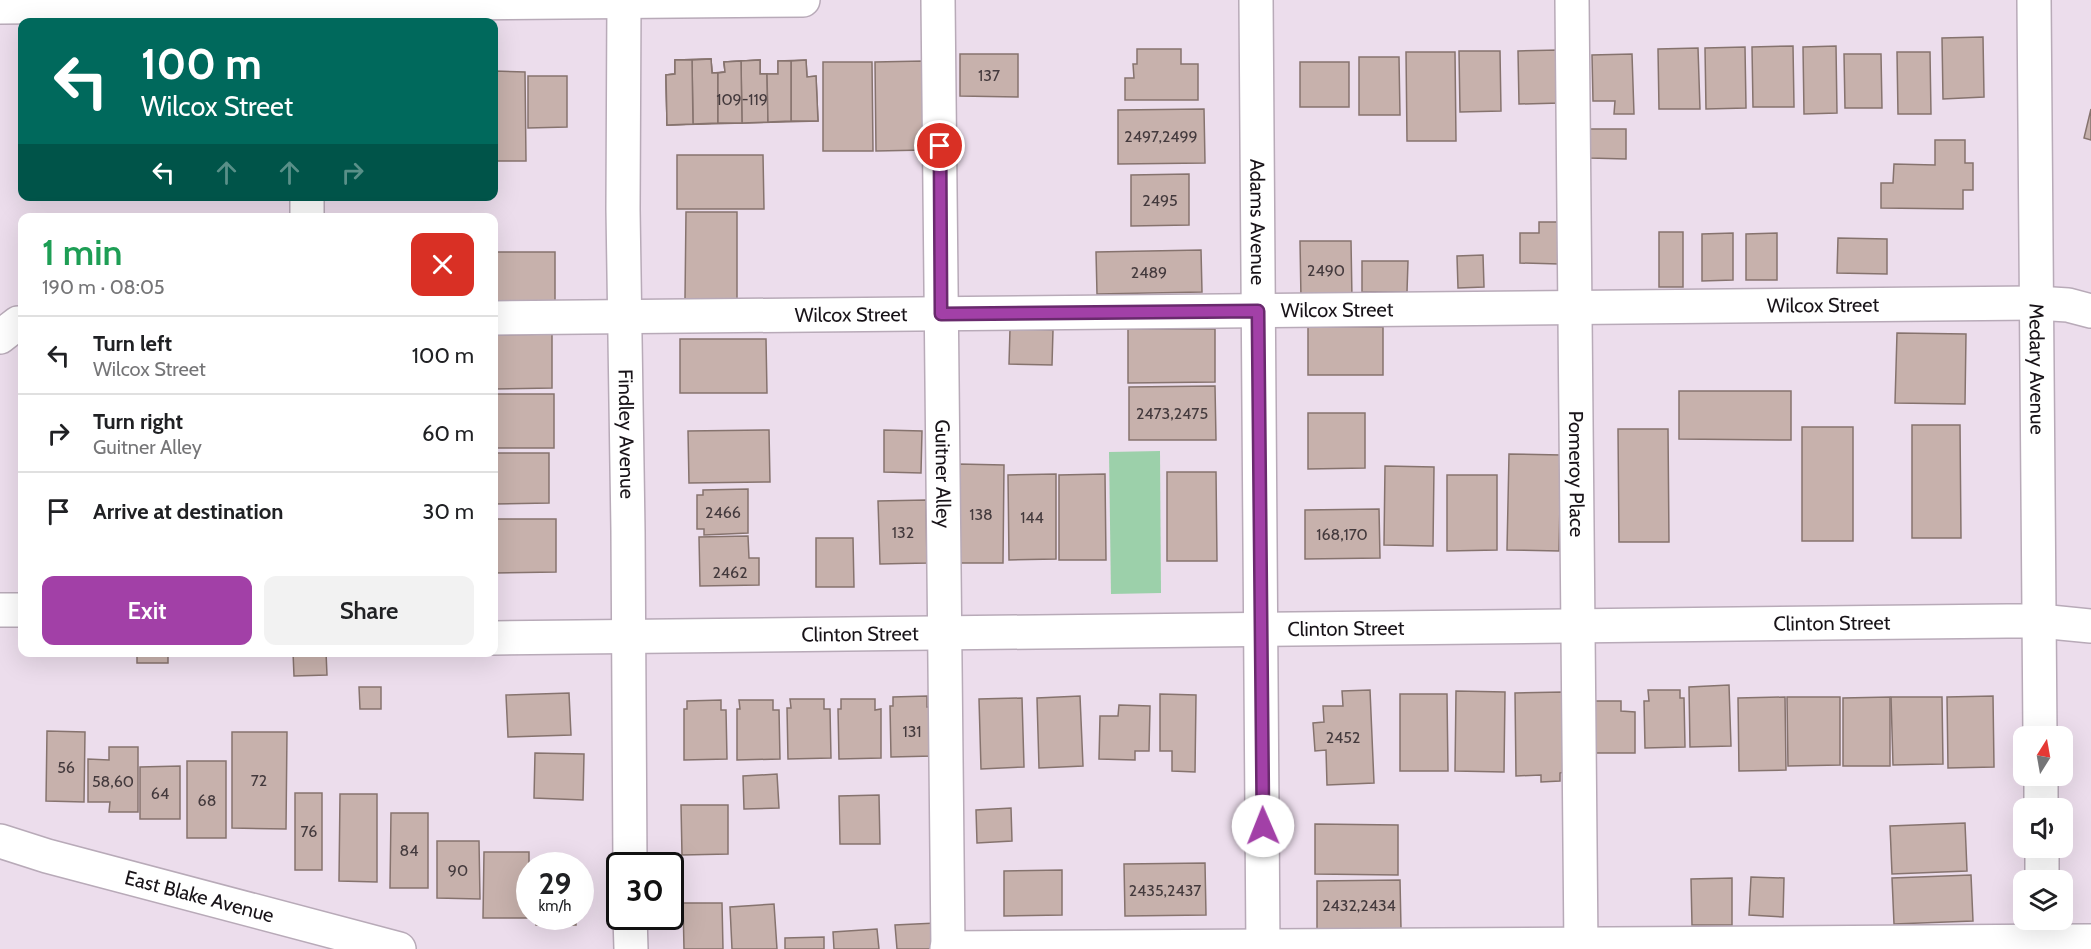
<!DOCTYPE html>
<meta charset="utf-8">
<style>
body{margin:0;font-family:Cabin,sans-serif;background:#f2f2f2;color:#202124;height:100vh;display:flex;flex-direction:column;font-size:22px;white-space:nowrap}
*{box-sizing:border-box;margin:0}
p{font-size:20px;color:#757577}
.icon{flex:none;width:33px;height:33px;fill:none;stroke:currentColor;stroke-width:2;stroke-linecap:round;stroke-linejoin:round}
.map{position:relative;flex:1;overflow:hidden}
.side{position:absolute;left:18px;top:213px;width:480px;height:444px;display:flex;flex-direction:column;background:#fff;border-radius:12px;box-shadow:0 6px 24px #0002}
.side>*{flex:none}
.top-card{position:absolute;left:18px;top:18px;width:480px;height:183px;border-radius:12px;box-shadow:0 6px 24px #0002;background:#00695c;color:#fff;overflow:hidden}
.needle{width:39px;rotate:11deg}
.tools{position:absolute;left:2013px;top:726px;display:grid;gap:12px}
.tools a{display:grid;place-items:center;width:60px;height:60px;border-radius:12px;background:#fff;box-shadow:0 6px 24px #0002;font-size:30px}
.speed{position:absolute;left:516px;top:852px;display:flex;gap:12px;font-size:30px;font-weight:700;text-align:center}
.speed>*{display:grid;place-content:center;width:78px;height:78px;border-radius:50%;background:#fff;box-shadow:0 6px 24px #0002;line-height:1}
.speed small{font-size:15px;font-weight:400}
.speed .limit{border:3px solid #111;border-radius:9px;background:#fff;color:#111}
.pin{position:absolute;display:grid;place-items:center;width:51px;height:51px;color:#fff;margin:-26px;border:3px solid #fff;border-radius:50%;box-shadow:0 2px 6px #0007}
.me{position:absolute;width:66px;margin:-33px;rotate:359deg;stroke-linejoin:round;filter:drop-shadow(0 0 4px #0008)}
.turn{display:flex;align-items:center;gap:21px;height:126px;padding:0 24px;font-size:27px}
.turn .icon{width:78px;height:78px;stroke-width:2.5}
.turn b{display:block;font-size:42px;line-height:51px}
.lanes{display:flex;align-items:center;height:57px;padding:0 24px;background:#0003;justify-content:center;gap:30px;direction:ltr}
.lanes .off{opacity:.35}
.round{display:grid;place-items:center;flex:none;width:63px;height:63px;border-radius:12px;background:#f2f2f2}
.overview{display:flex;align-items:center;justify-content:space-between;height:102px;padding:0 24px}
h1{font-size:36px;font-weight:600;line-height:45px;color:#1e9e55}
.action{display:flex;gap:12px;margin-top:auto;padding:12px 24px}
.action a{flex:1;height:69px;border-radius:12px;background:#a240a7;color:#fff;font-size:24px;font-weight:600;line-height:69px;text-align:center}
.action a+a{background:#f2f2f2;color:#202124}
ul{padding:0;list-style:none}
li{display:flex;align-items:center;gap:18px;height:78px;padding:0 24px;border-top:2px solid #e0e0e0}
li div{flex:1}
li b{display:block;font-size:22px}
li em{font-style:normal}
.map>svg:first-child{display:block}
</style>
<div class="map">
<svg width="2091" height="949" viewBox="0 0 2091 949">
<rect width="100%" height="100%" fill="#ecddec"/>
<path fill="#9cd0aa" d="M 1160,451 L 1161,593 L 1111,594 L 1109,452 Z"/>
<g fill="#c7b1ac" stroke="#86736e" stroke-width="1.5">
<path d="M 1983,37 L 1984,97 L 1943,99 L 1942,38 Z"/>
<path d="M 1793,46 L 1794,107 L 1753,107 L 1752,47 Z"/>
<path d="M 1836,46 L 1837,113 L 1804,114 L 1803,47 Z"/>
<path d="M 1745,47 L 1746,108 L 1706,109 L 1705,48 Z"/>
<path d="M 1698,48 L 1700,109 L 1659,109 L 1658,49 Z"/>
<path d="M 1137,49 L 1181,49 L 1181,64 L 1198,64 L 1198,100 L 1125,100 L 1125,78 L 1134,78 L 1133,64 L 1137,64 Z"/>
<path d="M 1559,50 L 1560,103 L 1519,104 L 1518,51 Z"/>
<path d="M 1459,51 L 1500,51 L 1501,111 L 1460,112 Z"/>
<path d="M 1406,52 L 1455,52 L 1456,141 L 1407,141 Z"/>
<path d="M 1897,52 L 1930,52 L 1931,114 L 1898,114 Z"/>
<path d="M 960,54 L 1018,54 L 1018,97 L 960,96 Z"/>
<path d="M 1632,54 L 1634,114 L 1614,114 L 1615,101 L 1593,101 L 1592,55 Z"/>
<path d="M 1844,54 L 1881,54 L 1882,108 L 1845,108 Z"/>
<path d="M 1359,57 L 1399,57 L 1400,115 L 1359,115 Z"/>
<path d="M 711,59 L 712,73 L 725,72 L 724,62 L 760,60 L 760,74 L 778,74 L 778,61 L 806,60 L 807,77 L 816,76 L 818,121 L 667,125 L 666,75 L 675,74 L 675,60 Z"/>
<path d="M 711,59 L 712,73 L 718,73 L 718,123 L 667,125 L 666,75 L 675,74 L 675,60 Z"/>
<path d="M 711,59 L 712,73 L 718,73 L 718,123 L 693,124 L 692,60 Z"/>
<path d="M 675,60 L 692,60 L 693,124 L 667,125 L 666,75 L 675,74 Z"/>
<path d="M 760,60 L 760,74 L 767,74 L 768,122 L 718,123 L 718,73 L 725,72 L 724,62 Z"/>
<path d="M 760,60 L 760,74 L 767,74 L 768,122 L 742,123 L 741,61 Z"/>
<path d="M 806,60 L 807,77 L 816,76 L 818,121 L 791,121 L 791,61 Z"/>
<path d="M 741,61 L 742,123 L 718,123 L 718,73 L 725,72 L 724,62 Z"/>
<path d="M 778,61 L 791,61 L 791,121 L 768,122 L 767,74 L 778,74 Z"/>
<path d="M 924,61 L 925,150 L 876,151 L 875,62 Z"/>
<path d="M 823,62 L 872,62 L 873,151 L 823,151 Z"/>
<rect x="1300" y="62" width="49" height="45"/>
<path d="M 494,71 L 525,72 L 526,161 L 494,161 Z"/>
<path d="M 528,76 L 567,76 L 567,127 L 528,128 Z"/>
<path d="M 1204,109 L 1205,163 L 1118,164 L 1118,110 Z"/>
<path d="M 2091,109 L 2091,140 L 2084,138 Z"/>
<path d="M 1590,129 L 1626,129 L 1626,159 L 1590,158 Z"/>
<path d="M 1935,140 L 1965,140 L 1965,163 L 1973,163 L 1973,190 L 1963,190 L 1963,209 L 1881,208 L 1881,183 L 1893,183 L 1894,164 L 1935,165 Z"/>
<path d="M 677,155 L 763,155 L 764,209 L 677,209 Z"/>
<path d="M 1189,174 L 1189,225 L 1131,226 L 1131,175 Z"/>
<path d="M 686,212 L 737,212 L 737,299 L 685,299 Z"/>
<path d="M 1539,222 L 1560,222 L 1559,264 L 1520,263 L 1520,233 L 1539,233 Z"/>
<rect x="1659" y="232" width="24" height="55"/>
<path d="M 1733,233 L 1733,280 L 1702,281 L 1702,234 Z"/>
<path d="M 1777,233 L 1777,280 L 1746,280 L 1746,234 Z"/>
<path d="M 1838,238 L 1887,239 L 1887,274 L 1837,273 Z"/>
<path d="M 1300,241 L 1351,241 L 1352,299 L 1301,299 Z"/>
<path d="M 1201,250 L 1202,292 L 1097,294 L 1096,252 Z"/>
<rect x="494" y="252" width="61" height="54"/>
<path d="M 1483,255 L 1484,287 L 1458,288 L 1457,256 Z"/>
<path d="M 1362,261 L 1408,261 L 1407,292 L 1362,292 Z"/>
<rect x="1308" y="327" width="75" height="48"/>
<path d="M 1010,329 L 1053,330 L 1052,365 L 1009,364 Z"/>
<path d="M 1128,329 L 1215,329 L 1215,382 L 1128,383 Z"/>
<path d="M 1897,333 L 1966,334 L 1965,404 L 1895,403 Z"/>
<path d="M 552,334 L 552,388 L 494,389 L 494,335 Z"/>
<path d="M 680,339 L 766,339 L 767,393 L 680,393 Z"/>
<path d="M 1215,386 L 1216,440 L 1129,440 L 1129,387 Z"/>
<path d="M 1679,391 L 1791,391 L 1791,440 L 1679,439 Z"/>
<rect x="494" y="394" width="60" height="54"/>
<path d="M 1308,413 L 1365,413 L 1365,468 L 1308,469 Z"/>
<path d="M 1912,425 L 1960,425 L 1961,538 L 1912,538 Z"/>
<rect x="1802" y="427" width="51" height="114"/>
<path d="M 1618,429 L 1668,429 L 1669,542 L 1619,542 Z"/>
<path d="M 769,430 L 770,482 L 689,483 L 688,431 Z"/>
<path d="M 884,430 L 922,431 L 921,473 L 884,472 Z"/>
<path d="M 494,453 L 549,453 L 549,503 L 494,504 Z"/>
<path d="M 1509,454 L 1561,455 L 1559,551 L 1507,550 Z"/>
<path d="M 958,464 L 1004,465 L 1003,563 L 958,563 Z"/>
<path d="M 1385,466 L 1434,467 L 1433,546 L 1384,545 Z"/>
<path d="M 1167,472 L 1216,472 L 1217,561 L 1167,561 Z"/>
<path d="M 1056,474 L 1056,559 L 1009,560 L 1008,475 Z"/>
<path d="M 1105,474 L 1106,560 L 1059,560 L 1059,475 Z"/>
<path d="M 1447,475 L 1497,475 L 1497,550 L 1447,551 Z"/>
<path d="M 748,489 L 748,533 L 704,535 L 704,529 L 697,529 L 697,495 L 703,495 L 703,490 Z"/>
<path d="M 926,500 L 927,563 L 880,564 L 878,501 Z"/>
<path d="M 1379,509 L 1380,558 L 1305,559 L 1305,510 Z"/>
<path d="M 494,519 L 556,519 L 556,572 L 494,573 Z"/>
<path d="M 748,536 L 749,558 L 759,558 L 759,585 L 700,586 L 699,537 Z"/>
<path d="M 816,538 L 853,538 L 854,587 L 816,587 Z"/>
<rect x="137" y="652" width="31" height="11"/>
<path d="M 293,652 L 326,652 L 327,675 L 294,676 Z"/>
<path d="M 1729,685 L 1731,746 L 1690,747 L 1689,687 Z"/>
<path d="M 359,687 L 381,687 L 381,709 L 360,709 Z"/>
<path d="M 1370,690 L 1374,783 L 1327,785 L 1326,750 L 1315,751 L 1313,723 L 1324,722 L 1323,706 L 1343,706 L 1342,691 Z"/>
<path d="M 1648,690 L 1680,690 L 1680,698 L 1684,698 L 1685,747 L 1645,748 L 1644,701 L 1649,701 Z"/>
<path d="M 1456,691 L 1505,692 L 1504,772 L 1455,771 Z"/>
<path d="M 1563,692 L 1564,772 L 1560,773 L 1560,781 L 1541,782 L 1541,775 L 1516,776 L 1515,693 Z"/>
<path d="M 569,693 L 571,735 L 508,737 L 506,695 Z"/>
<path d="M 1160,694 L 1196,695 L 1195,772 L 1172,771 L 1172,751 L 1160,751 Z"/>
<path d="M 1400,694 L 1447,694 L 1448,771 L 1400,771 Z"/>
<path d="M 927,696 L 927,707 L 933,707 L 933,756 L 891,757 L 890,706 L 893,706 L 893,697 Z"/>
<path d="M 1080,696 L 1083,766 L 1039,768 L 1037,698 Z"/>
<path d="M 1993,696 L 1994,767 L 1948,768 L 1947,697 Z"/>
<path d="M 1785,697 L 1786,770 L 1739,771 L 1738,698 Z"/>
<path d="M 1787,697 L 1840,697 L 1840,765 L 1788,766 Z"/>
<path d="M 1890,697 L 1890,766 L 1843,766 L 1843,698 Z"/>
<path d="M 1891,697 L 1942,697 L 1943,764 L 1893,765 Z"/>
<path d="M 1022,698 L 1024,767 L 981,769 L 979,699 Z"/>
<path d="M 790,699 L 824,699 L 824,709 L 830,709 L 831,758 L 788,759 L 787,708 L 791,708 Z"/>
<path d="M 841,699 L 875,699 L 875,710 L 881,709 L 881,758 L 839,759 L 838,709 L 841,709 Z"/>
<path d="M 721,700 L 721,710 L 726,710 L 727,759 L 684,760 L 684,709 L 687,709 L 687,701 Z"/>
<path d="M 739,700 L 773,700 L 773,710 L 779,710 L 780,759 L 737,760 L 737,709 L 740,709 Z"/>
<path d="M 1591,701 L 1621,701 L 1621,711 L 1635,712 L 1635,753 L 1591,753 Z"/>
<path d="M 1119,705 L 1150,706 L 1149,751 L 1135,751 L 1135,760 L 1099,759 L 1100,716 L 1118,716 Z"/>
<path d="M 47,731 L 85,732 L 84,802 L 46,801 Z"/>
<path d="M 232,732 L 287,732 L 286,829 L 232,828 Z"/>
<path d="M 109,747 L 138,747 L 138,812 L 109,812 L 110,802 L 88,802 L 88,759 L 109,760 Z"/>
<path d="M 535,753 L 584,754 L 583,800 L 534,798 Z"/>
<rect x="187" y="761" width="39" height="77"/>
<path d="M 180,766 L 180,819 L 140,819 L 140,767 Z"/>
<path d="M 777,774 L 779,808 L 744,809 L 743,776 Z"/>
<rect x="295" y="793" width="27" height="77"/>
<path d="M 340,794 L 377,794 L 377,882 L 339,881 Z"/>
<path d="M 879,795 L 880,844 L 840,844 L 839,796 Z"/>
<path d="M 681,805 L 728,805 L 728,854 L 682,855 Z"/>
<path d="M 1011,808 L 1012,841 L 977,843 L 976,810 Z"/>
<path d="M 391,813 L 428,813 L 428,888 L 390,888 Z"/>
<path d="M 1965,823 L 1967,871 L 1892,874 L 1890,826 Z"/>
<path d="M 1315,824 L 1398,825 L 1398,875 L 1315,874 Z"/>
<path d="M 437,841 L 479,841 L 480,899 L 437,898 Z"/>
<path d="M 484,852 L 529,852 L 529,918 L 483,918 Z"/>
<path d="M 1205,863 L 1206,915 L 1125,916 L 1124,864 Z"/>
<path d="M 1062,870 L 1062,915 L 1004,916 L 1004,871 Z"/>
<path d="M 1971,875 L 1973,921 L 1894,924 L 1892,878 Z"/>
<path d="M 1751,877 L 1784,878 L 1783,917 L 1749,915 Z"/>
<path d="M 1732,878 L 1732,925 L 1692,925 L 1691,879 Z"/>
<path d="M 1400,880 L 1401,929 L 1317,929 L 1317,881 Z"/>
<path d="M 683,903 L 722,903 L 723,949 L 684,949 Z"/>
<path d="M 774,904 L 777,949 L 732,949 L 730,907 Z"/>
<rect x="536" y="916" width="40" height="9"/>
<path d="M 936,923 L 937,949 L 897,949 L 895,925 Z"/>
<path d="M 877,929 L 879,949 L 834,949 L 833,932 Z"/>
<path d="M 824,937 L 824,949 L 785,949 L 785,938 Z"/>
</g>
<g fill="none" stroke-linecap="round" stroke-linejoin="round">
<defs>
<g id="minor">
<path id="s1" d="M 624,0 L 623,209 L 628,531 L 630,866"/>
<path id="s2" d="M 938,0 L 948,949"/>
<path id="s3" d="M 1256,0 L 1263,949"/>
<path id="s4" d="M 1572,0 L 1581,949"/>
<path id="s5" d="M 2034,0 L 2040,736"/>
<path d="M 0,7 L 803,0"/>
<path d="M 307,196 L 307,218"/>
<path id="s6" d="M 494,318 L 2036,303 L 2068,305 L 2091,311"/>
<path d="M 0,337 L 18,323 L 22,323"/>
<path d="M 0,610 L 22,610"/>
<path id="s7" d="M 494,638 L 2007,621 L 2040,621 L 2091,626"/>
<path d="M 2041,776 L 2041,808"/>
<path id="s8" d="M 0,841 L 47,856 L 399,949"/>
<path d="M 2042,848 L 2042,880"/>
<path d="M 630,916 L 631,949"/>
<path d="M 947,948 L 2091,941"/>
</g>
</defs>
<use href="#minor" stroke="#b8aab8" stroke-width="36"/>
<use href="#minor" stroke="#fff" stroke-width="33"/>
</g>
<g fill="none" stroke-linecap="round" stroke-linejoin="round">
<defs>
<path id="route" d="M 940,146 L 941,314 L 1258,311 L 1263,826"/>
</defs>
<use href="#route" stroke="#692a6d" stroke-width="15"/>
<use href="#route" stroke="#a240a7" stroke-width="10"/>
</g>
<g text-anchor="middle" dominant-baseline="central" stroke-width="5" stroke-linejoin="round" paint-order="stroke">
<g font-size="16" fill="#443a3d">
<text x="989" y="75">137</text>
<text x="742" y="99">109-119</text>
<text x="1161" y="136">2497,2499</text>
<text x="1160" y="200">2495</text>
<text x="1326" y="270">2490</text>
<text x="1149" y="272">2489</text>
<text x="1172" y="413">2473,2475</text>
<text x="723" y="512">2466</text>
<text x="981" y="514">138</text>
<text x="1032" y="517">144</text>
<text x="903" y="532">132</text>
<text x="1342" y="534">168,170</text>
<text x="730" y="572">2462</text>
<text x="912" y="731">131</text>
<text x="1343" y="737">2452</text>
<text x="66" y="767">56</text>
<text x="259" y="780">72</text>
<text x="113" y="781">58,60</text>
<text x="160" y="793">64</text>
<text x="207" y="800">68</text>
<text x="309" y="831">76</text>
<text x="409" y="850">84</text>
<text x="458" y="870">90</text>
<text x="1165" y="890">2435,2437</text>
<text x="1359" y="905">2432,2434</text>
</g>
<g font-size="20" fill="#181318" stroke="#ecddec">
<text stroke="none"><textPath href="#s3" startOffset="222">Adams Avenue</textPath></text>
<text stroke="none"><textPath href="#s6" startOffset="1329">Wilcox Street</textPath></text>
<text stroke="none"><textPath href="#s6" startOffset="843">Wilcox Street</textPath></text>
<text stroke="none"><textPath href="#s6" startOffset="357">Wilcox Street</textPath></text>
<text stroke="none"><textPath href="#s5" startOffset="369">Medary Avenue</textPath></text>
<text stroke="none"><textPath href="#s1" startOffset="434">Findley Avenue</textPath></text>
<text stroke="none"><textPath href="#s2" startOffset="474">Guitner Alley</textPath></text>
<text stroke="none"><textPath href="#s4" startOffset="474">Pomeroy Place</textPath></text>
<text stroke="none"><textPath href="#s7" startOffset="1338">Clinton Street</textPath></text>
<text stroke="none"><textPath href="#s7" startOffset="852">Clinton Street</textPath></text>
<text stroke="none"><textPath href="#s7" startOffset="366">Clinton Street</textPath></text>
<text stroke="none"><textPath href="#s8" startOffset="207">East Blake Avenue</textPath></text>
</g>
</g>
</svg>
<div class="tools">
<a><svg class="needle" viewBox="-14 -14 28 28"><path d="M0-13l5 13h-10z" fill="#e53935"/><path d="M0 13l5-13h-10z" fill="#757577"/></svg></a>
<a><svg class="icon" aria-label="sound" viewBox="0 0 24 24"><path d="M4 9h4l5-4v14l-5-4H4zM17 9q2 3 0 6"/></svg></a>
<a><svg class="icon" aria-label="layers" viewBox="0 0 24 24"><path d="M12 4l9 5-9 5-9-5zM3 14l9 5 9-5"/></svg></a>
</div>
<div class="speed"><div>29<small>km/h</small></div><div class="limit">30</div></div>
<div class="pin" style="left:940px;top:146px;background:#d93025"><svg class="icon" aria-label="arrive" viewBox="0 0 24 24"><path d="M6 21V4h12l-3 4 3 4H6"/></svg></div>
<svg class="me" style="left:1263px;top:826px" viewBox="-20 -20 40 40"><circle r="19" fill="#fff"/><path d="M0-13L10 11 0 6-10 11z" fill="#a240a7"/></svg>
<div class="top-card">
<div class="turn"><svg class="icon" aria-label="left" viewBox="0 0 24 24"><path d="M17 20v-9H6M10 6l-5 5 5 5"/></svg><div><b>100 m</b>Wilcox Street</div></div>
<div class="lanes"><svg class="icon" aria-label="left" viewBox="0 0 24 24"><path d="M17 20v-9H6M10 6l-5 5 5 5"/></svg><svg class="icon off" aria-label="ahead" viewBox="0 0 24 24"><path d="M12 20V5M6 11l6-6 6 6"/></svg><svg class="icon off" aria-label="ahead" viewBox="0 0 24 24"><path d="M12 20V5M6 11l6-6 6 6"/></svg><svg class="icon off" aria-label="right" viewBox="0 0 24 24"><path d="M7 20v-9h11M14 6l5 5-5 5"/></svg></div>
</div>
<section class="side">
<div class="overview"><div><h1>1 min</h1><p>190 m · 08:05</p></div><a class="round" style="background:#d93025;color:#fff"><svg class="icon" aria-label="close" viewBox="0 0 24 24"><path d="M6 6l12 12M18 6L6 18"/></svg></a></div>
<ul>
<li><svg class="icon" aria-label="left" viewBox="0 0 24 24"><path d="M17 20v-9H6M10 6l-5 5 5 5"/></svg><div><b>Turn left</b><p>Wilcox Street</p></div><em>100 m</em></li>
<li><svg class="icon" aria-label="right" viewBox="0 0 24 24"><path d="M7 20v-9h11M14 6l5 5-5 5"/></svg><div><b>Turn right</b><p>Guitner Alley</p></div><em>60 m</em></li>
<li><svg class="icon" aria-label="arrive" viewBox="0 0 24 24"><path d="M6 21V4h12l-3 4 3 4H6"/></svg><div><b>Arrive at destination</b></div><em>30 m</em></li>
</ul>
<div class="action"><a>Exit</a><a>Share</a></div>
</section>
</div>
